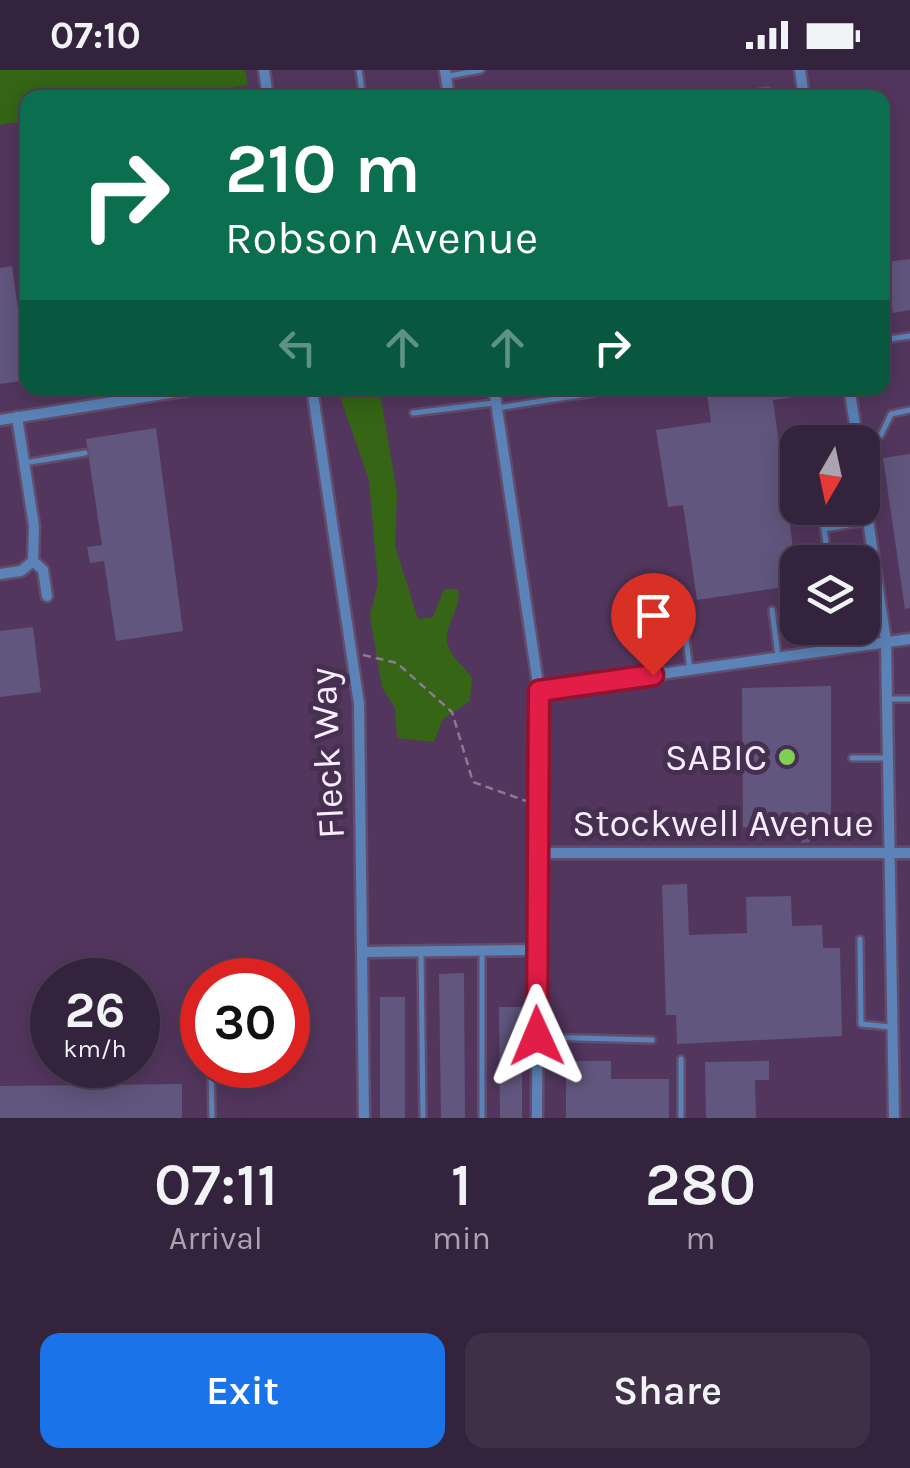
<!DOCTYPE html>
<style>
body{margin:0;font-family:Karla,sans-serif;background:#3f2f47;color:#f1f3f6;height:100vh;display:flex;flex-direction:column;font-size:38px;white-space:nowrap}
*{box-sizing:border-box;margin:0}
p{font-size:32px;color:#a9a4af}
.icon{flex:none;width:55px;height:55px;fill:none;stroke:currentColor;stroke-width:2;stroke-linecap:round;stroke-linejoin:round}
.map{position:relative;height:1048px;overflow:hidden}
.drawer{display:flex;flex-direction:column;background:#34233c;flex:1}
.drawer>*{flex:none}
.top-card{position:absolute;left:20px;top:20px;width:870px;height:305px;border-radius:20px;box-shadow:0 5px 25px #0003,0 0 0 2px #4e4056;background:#0b6e4f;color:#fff;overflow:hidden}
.needle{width:65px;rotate:189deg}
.fabs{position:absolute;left:780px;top:355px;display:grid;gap:20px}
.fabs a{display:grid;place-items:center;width:100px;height:100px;border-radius:20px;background:#34233c;box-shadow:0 5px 25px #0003,0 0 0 2px #4e4056;font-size:50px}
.speed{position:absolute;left:30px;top:888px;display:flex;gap:20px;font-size:50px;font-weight:700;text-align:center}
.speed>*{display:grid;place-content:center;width:130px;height:130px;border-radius:50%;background:#34233c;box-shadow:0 5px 25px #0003,0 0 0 2px #4e4056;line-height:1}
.speed small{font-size:25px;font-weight:400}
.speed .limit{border:15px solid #d22;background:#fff;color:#111}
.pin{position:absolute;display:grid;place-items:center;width:85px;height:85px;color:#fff;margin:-102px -42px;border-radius:50% 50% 50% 0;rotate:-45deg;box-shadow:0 0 10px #0007}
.pin .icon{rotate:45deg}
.me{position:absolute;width:110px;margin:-55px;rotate:359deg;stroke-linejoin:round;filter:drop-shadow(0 0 8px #0008)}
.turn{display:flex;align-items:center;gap:35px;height:210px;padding:0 40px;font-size:45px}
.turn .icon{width:130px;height:130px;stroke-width:2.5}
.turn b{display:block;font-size:70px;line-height:85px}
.lanes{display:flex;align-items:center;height:95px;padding:0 40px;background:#0003;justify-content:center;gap:50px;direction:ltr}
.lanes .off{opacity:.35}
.eta{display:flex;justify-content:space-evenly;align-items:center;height:170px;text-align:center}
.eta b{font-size:60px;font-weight:600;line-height:70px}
.primary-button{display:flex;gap:20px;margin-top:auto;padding:20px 40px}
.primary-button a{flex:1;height:115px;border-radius:20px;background:#1a73e8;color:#fff;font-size:40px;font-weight:600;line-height:115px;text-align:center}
.primary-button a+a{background:#3f2f47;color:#f1f3f6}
.status{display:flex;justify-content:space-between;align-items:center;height:70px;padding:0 50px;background:#34233c;direction:ltr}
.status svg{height:28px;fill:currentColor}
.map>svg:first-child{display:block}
</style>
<div class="status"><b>07:10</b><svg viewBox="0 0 49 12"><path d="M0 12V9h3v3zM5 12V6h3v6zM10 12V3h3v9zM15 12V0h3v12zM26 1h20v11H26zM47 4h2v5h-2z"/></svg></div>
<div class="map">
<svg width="910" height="1048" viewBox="0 0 910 1048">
<rect width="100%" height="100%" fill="#462f50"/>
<path fill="#53365e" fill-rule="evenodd" d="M 245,0 L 910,0 L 910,1048 L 0,1048 L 0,55 L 27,51 L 28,318 L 882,318 L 882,28 L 170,27 L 248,15 ZM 798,372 L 862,372 L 862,438 L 798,438 ZM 798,492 L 862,492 L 862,558 L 798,558 ZM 52,910 L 138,910 L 138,995 L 52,995 ZM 202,910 L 288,910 L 288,995 L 202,995 Z"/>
<g fill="#356515">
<path d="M 0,0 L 245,0 L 248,15 L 170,27 L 28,28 L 27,51 L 0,55 Z"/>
<path d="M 337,318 L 378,318 L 380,323 L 397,423 L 395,476 L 418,549 L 433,547 L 444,519 L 458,519 C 463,541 437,561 451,582 C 456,592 466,598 472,608 L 470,631 L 442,650 L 434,672 L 397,668 L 395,638 L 382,617 L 370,546 L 378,513 L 369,410 Z"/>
</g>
<g fill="#61577e">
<path d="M 910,189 L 910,240 L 893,243 L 886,192 Z"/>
<path d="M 12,196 L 28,310 L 0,314 L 0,198 Z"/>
<path d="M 706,318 L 797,318 L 799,326 L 773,330 L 798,515 L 697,530 L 683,435 L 668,437 L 656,360 L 711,352 Z"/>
<path d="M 156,358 L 183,561 L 116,571 L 104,491 L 90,493 L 87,477 L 102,475 L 86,369 Z"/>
<path d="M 910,384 L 910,538 L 905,539 L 883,388 Z"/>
<path d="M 33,557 L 41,622 L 0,627 L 0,561 Z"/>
<path d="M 831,616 L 831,756 L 810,756 L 810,772 L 801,773 L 802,756 L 743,757 L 742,618 Z"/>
<path d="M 687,814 L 689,865 L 747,863 L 746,827 L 791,826 L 792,856 L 822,855 L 823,878 L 840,878 L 842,966 L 677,974 L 676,945 L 666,945 L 662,815 Z"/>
<path d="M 464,903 L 465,1048 L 441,1048 L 439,904 Z"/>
<rect x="380" y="927" width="25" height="121"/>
<path d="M 499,937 L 522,937 L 522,1048 L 500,1048 Z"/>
<path d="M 566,991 L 611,991 L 611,1009 L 669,1009 L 669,1048 L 566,1048 Z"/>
<path d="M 769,991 L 769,1010 L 755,1010 L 756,1048 L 706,1048 L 705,992 Z"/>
<path d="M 182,1014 L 182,1048 L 0,1048 L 0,1016 Z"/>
</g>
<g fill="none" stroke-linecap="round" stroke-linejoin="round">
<defs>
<g id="lane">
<path d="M 359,0 L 363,28"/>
<path d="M 449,6 L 481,0"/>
<path d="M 721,28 L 767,21 L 769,28"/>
<path d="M 882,99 L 887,98"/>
<path d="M 882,270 L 910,266"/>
<path d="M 815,318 L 816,322"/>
<path d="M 497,338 L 626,318"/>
<path d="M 413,343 L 493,333"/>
<path d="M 858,370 L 881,365 L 891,344 L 910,340"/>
<path d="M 24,393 L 85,383"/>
<path d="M 820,438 L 824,459 L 866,452"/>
<path d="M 824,459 L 828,487"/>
<path d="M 772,540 L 778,586"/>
<path d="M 684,554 L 690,600"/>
<path d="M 888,629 L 910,629"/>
<path d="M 852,688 L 887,688"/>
<path d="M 860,869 L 861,954 L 890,957"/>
<path d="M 421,882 L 423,1048"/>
<path d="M 540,967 L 652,970"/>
<path d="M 681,989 L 681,1048"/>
<path d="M 211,995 L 212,1048"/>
<path d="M 482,1048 L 482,883"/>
</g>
<g id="street">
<path d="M 264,0 L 268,28"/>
<path d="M 445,0 L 449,28"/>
<path d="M 800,0 L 804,28"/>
<path d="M 312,318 L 359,634 L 364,1048"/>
<path d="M 494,318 L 539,621 L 537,1048"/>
<path d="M 849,318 L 858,372"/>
<path d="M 0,350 L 201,318"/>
<path d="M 862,410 L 886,571 L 894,1048"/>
<path d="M 33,491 L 43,500 L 47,526"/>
<path d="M 0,504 L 21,501 L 33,491 L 34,456 L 17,347"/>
<path d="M 539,621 L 910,569"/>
<path d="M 535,783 L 910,783"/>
<path d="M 364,882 L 536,880"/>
</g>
</defs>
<use href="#lane" stroke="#624d6c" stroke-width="10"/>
<use href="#street" stroke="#624d6c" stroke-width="15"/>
<path stroke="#8c7a95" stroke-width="2.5" stroke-dasharray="8 5" stroke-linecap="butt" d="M 363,585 L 397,593 L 452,642 L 473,712 L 529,732"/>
<use href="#lane" stroke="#5b83b8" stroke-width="5"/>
<use href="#street" stroke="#5b83b8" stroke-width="10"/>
</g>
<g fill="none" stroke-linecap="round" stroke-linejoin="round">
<defs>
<path id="route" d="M 537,966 L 539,621 L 653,605"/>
</defs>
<use href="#route" stroke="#92132f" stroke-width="25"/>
<use href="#route" stroke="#e11d48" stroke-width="18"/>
</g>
<circle fill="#7fd052" stroke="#462f50" stroke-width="4" cx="787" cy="687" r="10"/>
<g text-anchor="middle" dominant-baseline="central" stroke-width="10" stroke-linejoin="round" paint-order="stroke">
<g font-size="38" fill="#f7ecfd" stroke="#462f50">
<text transform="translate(327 683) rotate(-93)">Fleck Way</text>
<text x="723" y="753">Stockwell Avenue</text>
</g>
<g font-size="38" fill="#f7ecfd" stroke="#462f50" text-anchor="end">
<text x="767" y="687">SABIC</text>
</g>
</g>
</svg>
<div class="fabs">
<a><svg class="needle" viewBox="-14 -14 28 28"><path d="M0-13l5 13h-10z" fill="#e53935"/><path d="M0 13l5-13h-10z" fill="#a9a4af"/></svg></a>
<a><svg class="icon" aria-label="layers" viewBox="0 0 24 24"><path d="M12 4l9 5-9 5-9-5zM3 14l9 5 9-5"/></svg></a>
</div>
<div class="speed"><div>26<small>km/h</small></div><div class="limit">30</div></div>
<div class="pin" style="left:653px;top:605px;background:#d93025"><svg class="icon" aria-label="arrive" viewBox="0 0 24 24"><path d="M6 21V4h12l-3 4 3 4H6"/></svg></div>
<svg class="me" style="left:537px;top:966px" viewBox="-20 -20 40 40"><path d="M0-17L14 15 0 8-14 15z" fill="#e11d48" stroke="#fff" stroke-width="4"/></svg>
<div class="top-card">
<div class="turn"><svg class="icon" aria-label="right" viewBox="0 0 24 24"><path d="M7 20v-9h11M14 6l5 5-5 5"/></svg><div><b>210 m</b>Robson Avenue</div></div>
<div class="lanes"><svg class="icon off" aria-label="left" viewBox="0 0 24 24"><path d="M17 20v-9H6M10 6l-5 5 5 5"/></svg><svg class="icon off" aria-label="ahead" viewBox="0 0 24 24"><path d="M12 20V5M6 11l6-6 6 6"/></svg><svg class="icon off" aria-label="ahead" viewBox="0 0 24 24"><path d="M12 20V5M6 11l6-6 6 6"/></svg><svg class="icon" aria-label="right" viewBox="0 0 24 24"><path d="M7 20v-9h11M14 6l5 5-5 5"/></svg></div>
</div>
</div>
<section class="drawer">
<div class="eta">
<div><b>07:11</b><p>Arrival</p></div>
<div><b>1</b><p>min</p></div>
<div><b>280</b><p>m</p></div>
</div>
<div class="primary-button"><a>Exit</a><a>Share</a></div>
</section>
